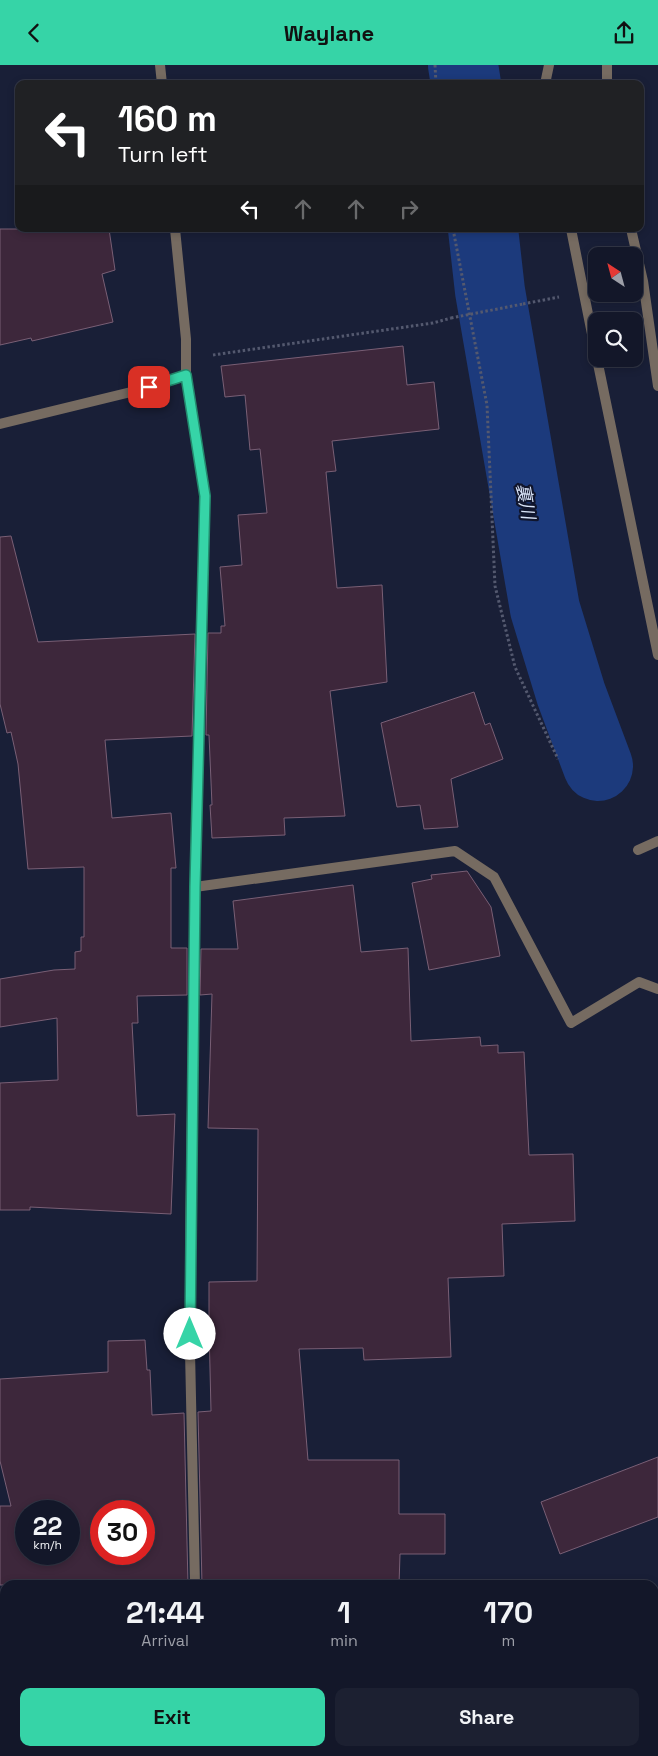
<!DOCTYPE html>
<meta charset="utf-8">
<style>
body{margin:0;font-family:"Space Grotesk","Noto Sans JP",sans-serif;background:#1c2031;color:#f1f3f6;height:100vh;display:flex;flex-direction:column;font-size:19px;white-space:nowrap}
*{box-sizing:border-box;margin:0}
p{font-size:16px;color:#9d9fa8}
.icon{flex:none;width:28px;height:28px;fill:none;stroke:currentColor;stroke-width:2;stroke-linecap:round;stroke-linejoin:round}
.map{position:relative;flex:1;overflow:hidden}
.details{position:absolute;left:0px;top:1515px;width:659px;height:176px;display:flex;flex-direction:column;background:#131729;border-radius:15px 15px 0 0;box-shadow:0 2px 8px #0003,0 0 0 1px #323646}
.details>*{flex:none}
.banner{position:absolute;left:15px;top:15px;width:629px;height:152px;border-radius:10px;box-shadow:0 2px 8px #0003,0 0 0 1px #323646;background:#202124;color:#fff;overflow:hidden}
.needle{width:32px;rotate:324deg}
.fabs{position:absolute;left:588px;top:182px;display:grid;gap:10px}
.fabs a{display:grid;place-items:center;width:55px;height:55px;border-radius:10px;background:#131729;box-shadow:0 2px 8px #0003,0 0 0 1px #323646;font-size:25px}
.speed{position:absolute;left:15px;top:1435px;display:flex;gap:10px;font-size:25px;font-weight:700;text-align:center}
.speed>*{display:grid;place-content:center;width:65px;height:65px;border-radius:50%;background:#131729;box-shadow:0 2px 8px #0003,0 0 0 1px #323646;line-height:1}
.speed small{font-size:12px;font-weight:400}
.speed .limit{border:8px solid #d22;background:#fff;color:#111}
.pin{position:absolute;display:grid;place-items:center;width:42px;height:42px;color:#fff;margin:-21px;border-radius:10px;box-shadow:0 2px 8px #0006}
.me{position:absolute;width:55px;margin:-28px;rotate:0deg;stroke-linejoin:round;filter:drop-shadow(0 0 4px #0008)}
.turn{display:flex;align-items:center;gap:18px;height:105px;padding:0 20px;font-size:22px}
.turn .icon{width:65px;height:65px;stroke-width:2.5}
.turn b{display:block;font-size:35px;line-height:42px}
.lanes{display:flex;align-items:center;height:48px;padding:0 20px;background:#0003;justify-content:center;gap:25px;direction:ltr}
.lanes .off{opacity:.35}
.eta{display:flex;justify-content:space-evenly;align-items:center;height:85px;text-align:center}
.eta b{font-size:30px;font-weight:800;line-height:35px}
.button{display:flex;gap:10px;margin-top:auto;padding:10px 20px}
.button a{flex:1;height:58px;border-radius:10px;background:#36d4a7;color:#111;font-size:20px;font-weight:800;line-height:58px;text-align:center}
.button a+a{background:#1c2031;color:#f1f3f6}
header{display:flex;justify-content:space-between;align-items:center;height:65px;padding:0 20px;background:#36d4a7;color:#111;font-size:22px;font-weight:800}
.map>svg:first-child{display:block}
</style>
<header><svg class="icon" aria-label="back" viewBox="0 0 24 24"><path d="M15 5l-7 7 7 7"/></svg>Waylane<svg class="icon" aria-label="share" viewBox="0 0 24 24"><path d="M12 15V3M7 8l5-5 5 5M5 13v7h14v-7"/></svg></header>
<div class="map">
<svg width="658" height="1691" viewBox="0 0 658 1691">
<rect width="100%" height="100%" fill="#191f37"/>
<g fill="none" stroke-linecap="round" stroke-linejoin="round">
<g stroke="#1c3a7c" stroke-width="70">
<path d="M 463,0 L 466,19"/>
<path d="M 483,164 L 490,226 L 545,544 L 571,629 L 598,701"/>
</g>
</g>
<g fill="#3d273b" stroke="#795f75" fill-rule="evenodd">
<path d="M 0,164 L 109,164 L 115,205 L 102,209 L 113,257 L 32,276 L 31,273 L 0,280 Z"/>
<path d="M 403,281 L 407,320 L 434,317 L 439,364 L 332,376 L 336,406 L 326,407 L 337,523 L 382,520 L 387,617 L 330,626 L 345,751 L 284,753 L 285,770 L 212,773 L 210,740 L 212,740 L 209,670 L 206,670 L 208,568 L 221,568 L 221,561 L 225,561 L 220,502 L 242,500 L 238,450 L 267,448 L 260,384 L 250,385 L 245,330 L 225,332 L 221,301 Z"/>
<path d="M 11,471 L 38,577 L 195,569 L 192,671 L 105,675 L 112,753 L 171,748 L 176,803 L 171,803 L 171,883 L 187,883 L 187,930 L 137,931 L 138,958 L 132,958 L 137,1051 L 175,1049 L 171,1149 L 30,1142 L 30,1145 L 0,1145 L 0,1018 L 58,1015 L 57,953 L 0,962 L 0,914 L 54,905 L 75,904 L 75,887 L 81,886 L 81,872 L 84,872 L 84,802 L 28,804 L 18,699 L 11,667 L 7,668 L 0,639 L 0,472 Z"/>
<path d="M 474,627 L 485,660 L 490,658 L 503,694 L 451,714 L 458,762 L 424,764 L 420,740 L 397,742 L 381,658 Z"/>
<path d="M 467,806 L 491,842 L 500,891 L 429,905 L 412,818 L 432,814 L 431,810 Z"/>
<path d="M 353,820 L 361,887 L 408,883 L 411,976 L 480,972 L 481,981 L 498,980 L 498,988 L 524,987 L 529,1090 L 573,1089 L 575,1156 L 502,1159 L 504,1211 L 448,1213 L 451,1292 L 364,1295 L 363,1283 L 299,1284 L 308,1395 L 399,1395 L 399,1449 L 445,1449 L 445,1489 L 400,1489 L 399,1520 L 202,1520 L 198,1347 L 211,1346 L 209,1262 L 209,1217 L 257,1216 L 258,1064 L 208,1063 L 212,929 L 200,930 L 201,884 L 238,884 L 233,836 Z"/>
<path d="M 145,1275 L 147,1305 L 150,1305 L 152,1350 L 184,1348 L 188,1520 L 0,1520 L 0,1441 L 11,1441 L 0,1396 L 0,1314 L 108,1307 L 108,1276 ZM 26,1446 L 69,1446 L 69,1489 L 26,1489 ZM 101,1446 L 144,1446 L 144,1489 L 101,1489 Z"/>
<path d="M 658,1392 L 658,1452 L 560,1489 L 541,1437 Z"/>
</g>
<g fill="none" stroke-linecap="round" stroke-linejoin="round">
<g stroke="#54596f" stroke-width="3" stroke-dasharray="2.5 2.5" stroke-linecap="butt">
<path d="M 435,0 L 436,19"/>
<path d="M 453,164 L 487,340 L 495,521 L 515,602 L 558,694"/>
<path d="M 523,239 L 559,232"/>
<path d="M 213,290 L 433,258 L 451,253"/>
</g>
<g stroke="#766b61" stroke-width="10">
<path d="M 545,19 L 549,0"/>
<path d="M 571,164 L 596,289"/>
<path d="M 597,294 L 658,590"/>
<path d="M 638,785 L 658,776"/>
</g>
<g stroke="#766b61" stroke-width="10">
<path d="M 607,0 L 607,19"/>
<path d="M 631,164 L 643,216 L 658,321"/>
<path d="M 186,310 L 205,431 L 195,822 L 190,1185 L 190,1286 L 195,1520"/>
<path d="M 195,822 L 455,786 L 494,812 L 571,958 L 639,917 L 658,924"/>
<path d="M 0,1630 L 5,1644"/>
<path d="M 20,1686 L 22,1691"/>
<path d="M 200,1686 L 200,1691"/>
<path d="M 176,1691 L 189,1686"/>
</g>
<g stroke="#766b61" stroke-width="10">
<path d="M 160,0 L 162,19"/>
<path d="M 0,359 L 131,327 L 186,310 L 186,274 L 175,164"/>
</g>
<g stroke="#a5aabc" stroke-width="4" stroke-dasharray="2.5 5" stroke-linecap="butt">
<path d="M 654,1540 L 658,1539"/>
<path d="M 654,1631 L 658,1629"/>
<path d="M 307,1691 L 319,1686"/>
<path d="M 507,1691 L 519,1686"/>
</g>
<path stroke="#54596f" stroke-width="3" stroke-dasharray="2.5 2.5" stroke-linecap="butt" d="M 451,253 L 523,239"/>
</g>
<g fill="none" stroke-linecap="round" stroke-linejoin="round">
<defs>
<path id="route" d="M 149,322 L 186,310 L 205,431 L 195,822 L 190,1269"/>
</defs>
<use href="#route" stroke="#238a6d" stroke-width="12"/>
<use href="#route" stroke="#36d4a7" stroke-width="9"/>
</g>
<g text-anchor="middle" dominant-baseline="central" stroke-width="4.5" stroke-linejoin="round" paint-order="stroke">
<g font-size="18" font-style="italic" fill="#dae5f9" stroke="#10152c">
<text transform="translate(526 436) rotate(80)">裏川</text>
</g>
</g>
</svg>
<div class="fabs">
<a><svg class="needle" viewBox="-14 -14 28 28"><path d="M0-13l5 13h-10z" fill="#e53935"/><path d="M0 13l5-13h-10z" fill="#9d9fa8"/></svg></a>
<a><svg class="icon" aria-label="search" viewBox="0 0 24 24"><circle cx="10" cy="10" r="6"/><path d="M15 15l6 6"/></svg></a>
</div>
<div class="speed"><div>22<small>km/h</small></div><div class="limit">30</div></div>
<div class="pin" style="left:149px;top:322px;background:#d93025"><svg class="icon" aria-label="arrive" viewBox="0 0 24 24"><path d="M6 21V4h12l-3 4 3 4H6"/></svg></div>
<svg class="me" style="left:190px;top:1269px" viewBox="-20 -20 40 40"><circle r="19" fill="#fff"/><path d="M0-13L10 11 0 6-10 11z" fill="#36d4a7"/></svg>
<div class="banner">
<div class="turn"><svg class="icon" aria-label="left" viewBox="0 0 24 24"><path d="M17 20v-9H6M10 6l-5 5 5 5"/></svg><div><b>160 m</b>Turn left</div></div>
<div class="lanes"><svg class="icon" aria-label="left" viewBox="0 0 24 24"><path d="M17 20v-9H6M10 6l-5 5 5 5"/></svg><svg class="icon off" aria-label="ahead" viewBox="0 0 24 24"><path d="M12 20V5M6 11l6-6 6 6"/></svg><svg class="icon off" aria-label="ahead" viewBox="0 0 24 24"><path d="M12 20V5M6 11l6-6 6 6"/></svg><svg class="icon off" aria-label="right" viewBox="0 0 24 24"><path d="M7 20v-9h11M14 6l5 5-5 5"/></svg></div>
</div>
<section class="details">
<div class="eta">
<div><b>21:44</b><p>Arrival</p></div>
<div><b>1</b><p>min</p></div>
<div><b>170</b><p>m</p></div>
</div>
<div class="button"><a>Exit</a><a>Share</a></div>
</section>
</div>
